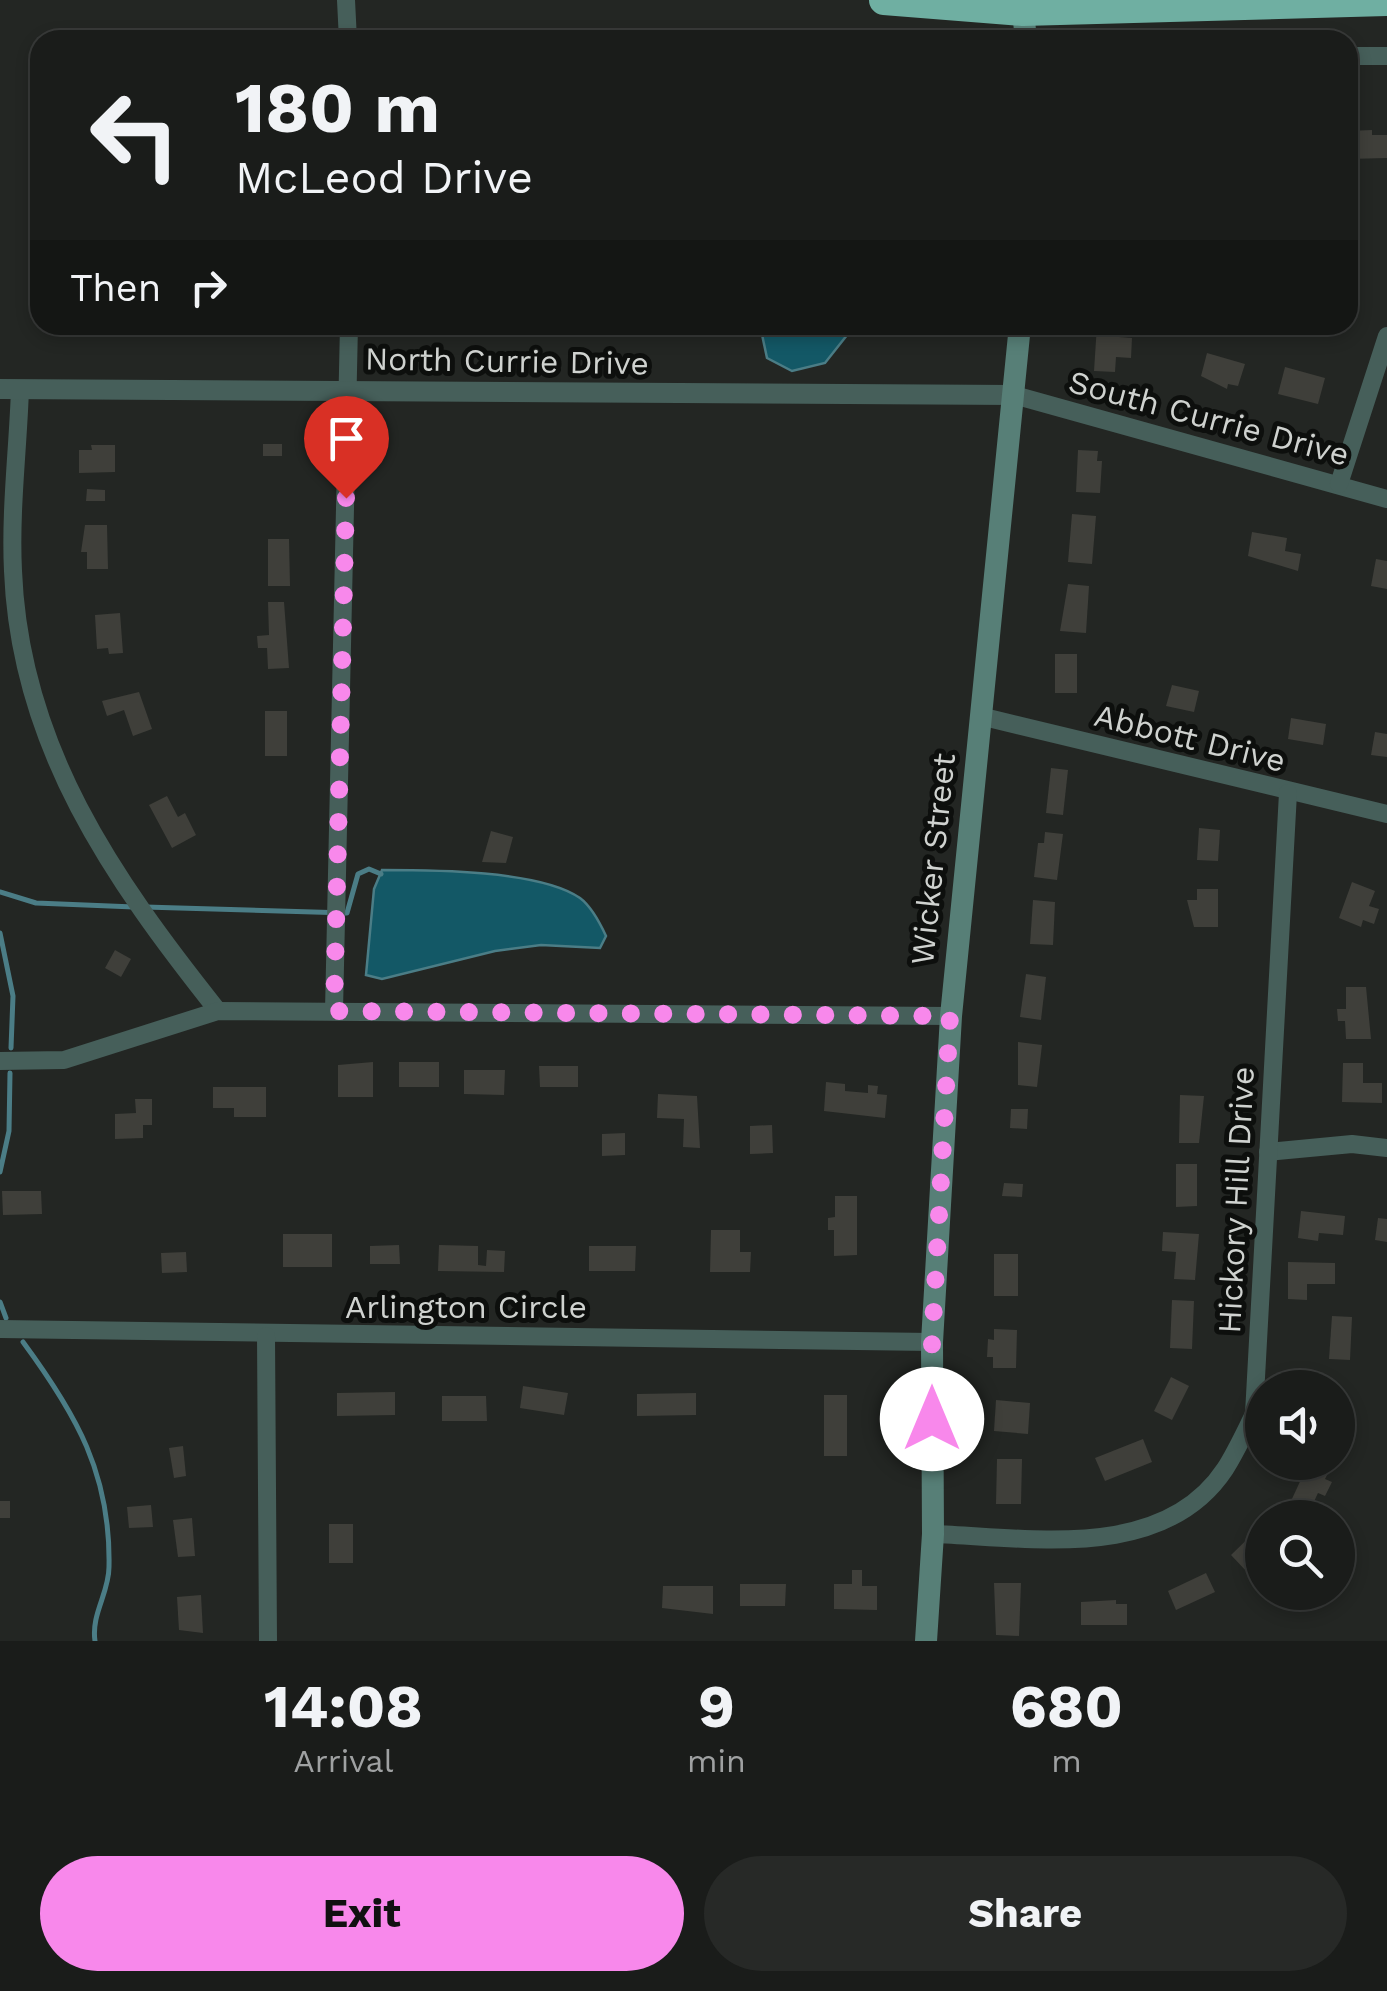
<!DOCTYPE html>
<style>
body{margin:0;font-family:"Work Sans",sans-serif;background:#272927;color:#f1f3f6;height:100vh;display:flex;flex-direction:column;font-size:38px;white-space:nowrap}
*{box-sizing:border-box;margin:0}
p{font-size:32px;color:#9fa1a2}
.icon{flex:none;width:55px;height:55px;fill:none;stroke:currentColor;stroke-width:2;stroke-linecap:round;stroke-linejoin:round}
.map{position:relative;height:1641px;overflow:hidden}
.details{display:flex;flex-direction:column;background:#1a1c1a;flex:1}
.details>*{flex:none}
.banner{position:absolute;left:30px;top:30px;width:1328px;height:305px;border-radius:30px;box-shadow:0 5px 15px #0003,0 0 0 2px #383a39;background:#1a1c1a;color:#f1f3f6;overflow:hidden}
.buttons{position:absolute;left:1245px;top:1370px;display:grid;gap:20px}
.buttons a{display:grid;place-items:center;width:110px;height:110px;border-radius:50%;background:#1a1c1a;box-shadow:0 5px 15px #0003,0 0 0 2px #383a39;font-size:50px}
.pin{position:absolute;display:grid;place-items:center;width:85px;height:85px;color:#fff;margin:-102px -42px;border-radius:50% 50% 50% 0;rotate:-45deg;box-shadow:0 0 10px #0007}
.pin .icon{rotate:45deg}
.me{position:absolute;width:110px;margin:-55px;rotate:0deg;stroke-linejoin:round;filter:drop-shadow(0 0 8px #0008)}
.turn{display:flex;align-items:center;gap:35px;height:210px;padding:0 40px;font-size:45px}
.turn .icon{width:130px;height:130px;stroke-width:2.5}
.turn b{display:block;font-size:70px;line-height:85px}
.then{display:flex;align-items:center;height:95px;padding:0 40px;background:#0003;gap:20px;font-size:38px}
.eta{display:flex;justify-content:space-evenly;align-items:center;height:170px;text-align:center}
.eta b{font-size:60px;font-weight:700;line-height:70px}
.button{display:flex;gap:20px;margin-top:auto;padding:20px 40px}
.button a{flex:1;height:115px;border-radius:60px;background:#f888eb;color:#111;font-size:40px;font-weight:700;line-height:115px;text-align:center}
.button a+a{background:#272927;color:#f1f3f6}
.map>svg:first-child{display:block}
</style>
<div class="map">
<svg width="1387" height="1641" viewBox="0 0 1387 1641">
<rect width="100%" height="100%" fill="#232623"/>
<g fill="#135866" stroke="#4b7d86" stroke-width="2.5">
<path d="M 760,325 L 855,325 L 825,363 L 792,371 L 767,358 Z"/>
<path d="M 382,870 C 431,870 540,870 580,898 C 592,907 600,923 606,936 L 600,948 L 541,945 L 495,951 L 382,979 L 366,975 L 374,889 Z"/>
</g>
<g fill="none" stroke-linecap="round" stroke-linejoin="round">
<g stroke="#4b7d86" stroke-width="5">
<path d="M 0,892 L 36,903 L 134,907"/>
<path d="M 145,907 L 347,913 L 358,874 L 369,869 L 381,874"/>
<path d="M 0,933 L 13,996 L 11,1048"/>
<path d="M 0,1172 L 9,1131 L 10,1073"/>
<path d="M 0,1302 L 6,1318"/>
<path d="M 23,1342 C 76,1414 111,1474 109,1567 C 109,1593 91,1614 95,1641"/>
</g>
</g>
<g fill="#3f3f3a">
<path d="M 1372,130 L 1372,135 L 1387,135 L 1387,158 L 1348,159 L 1348,131 Z"/>
<path d="M 1097,325 L 1120,325 L 1119,337 L 1132,338 L 1131,358 L 1116,357 L 1115,372 L 1094,371 Z"/>
<path d="M 1207,353 L 1245,364 L 1238,386 L 1228,384 L 1227,389 L 1201,376 Z"/>
<path d="M 1285,367 L 1325,378 L 1318,404 L 1278,394 Z"/>
<rect x="263" y="444" width="19" height="12"/>
<path d="M 91,445 L 115,445 L 115,472 L 79,473 L 79,450 L 92,450 Z"/>
<path d="M 1078,450 L 1098,451 L 1097,461 L 1102,461 L 1100,493 L 1076,492 Z"/>
<path d="M 87,489 L 105,490 L 105,501 L 86,501 Z"/>
<path d="M 1072,514 L 1096,516 L 1092,564 L 1068,562 Z"/>
<path d="M 85,525 L 107,525 L 108,569 L 87,569 L 87,552 L 81,552 Z"/>
<path d="M 1252,532 L 1287,538 L 1285,551 L 1301,554 L 1298,571 L 1248,556 Z"/>
<path d="M 268,539 L 289,539 L 290,586 L 268,586 Z"/>
<path d="M 1376,559 L 1387,561 L 1387,589 L 1371,586 Z"/>
<path d="M 1068,584 L 1089,586 L 1086,633 L 1060,631 Z"/>
<path d="M 268,602 L 284,602 L 289,668 L 268,669 L 267,648 L 258,648 L 257,636 L 269,635 Z"/>
<path d="M 120,613 L 123,653 L 109,654 L 108,648 L 97,649 L 95,615 Z"/>
<rect x="1055" y="654" width="22" height="39"/>
<path d="M 1172,685 L 1199,691 L 1194,712 L 1166,706 Z"/>
<path d="M 139,692 L 152,729 L 133,736 L 124,710 L 107,716 L 102,701 Z"/>
<rect x="265" y="711" width="22" height="45"/>
<path d="M 1291,718 L 1326,724 L 1323,745 L 1288,739 Z"/>
<path d="M 1375,732 L 1387,734 L 1387,757 L 1371,755 Z"/>
<path d="M 1051,768 L 1068,770 L 1063,815 L 1046,813 Z"/>
<path d="M 167,796 L 178,817 L 185,813 L 196,835 L 172,848 L 149,805 Z"/>
<path d="M 1199,828 L 1220,830 L 1218,861 L 1197,860 Z"/>
<path d="M 491,831 L 513,837 L 506,863 L 482,862 Z"/>
<path d="M 1045,832 L 1063,834 L 1057,880 L 1034,877 L 1038,843 L 1044,843 Z"/>
<path d="M 1352,882 L 1375,891 L 1369,906 L 1379,909 L 1374,924 L 1363,920 L 1361,927 L 1339,918 Z"/>
<path d="M 1197,889 L 1218,889 L 1218,927 L 1194,927 L 1187,900 L 1197,900 Z"/>
<path d="M 1033,900 L 1055,902 L 1053,945 L 1030,944 Z"/>
<path d="M 115,950 L 131,959 L 121,977 L 105,968 Z"/>
<path d="M 1026,974 L 1046,977 L 1041,1020 L 1020,1017 Z"/>
<path d="M 1346,987 L 1366,987 L 1371,1039 L 1346,1039 L 1345,1021 L 1338,1021 L 1337,1009 L 1346,1009 Z"/>
<path d="M 1018,1042 L 1042,1045 L 1037,1087 L 1018,1085 Z"/>
<path d="M 373,1062 L 373,1097 L 338,1097 L 338,1065 Z"/>
<rect x="399" y="1062" width="40" height="25"/>
<path d="M 1343,1063 L 1363,1063 L 1363,1083 L 1382,1083 L 1382,1103 L 1342,1102 Z"/>
<path d="M 539,1066 L 578,1066 L 578,1087 L 540,1087 Z"/>
<path d="M 464,1070 L 505,1070 L 504,1095 L 464,1094 Z"/>
<path d="M 826,1082 L 845,1084 L 845,1091 L 868,1093 L 868,1085 L 878,1086 L 877,1094 L 887,1095 L 885,1118 L 824,1111 Z"/>
<path d="M 213,1087 L 266,1087 L 266,1117 L 234,1117 L 234,1108 L 213,1108 Z"/>
<path d="M 658,1094 L 697,1096 L 700,1148 L 683,1147 L 684,1119 L 657,1118 Z"/>
<path d="M 1180,1095 L 1204,1096 L 1199,1143 L 1179,1143 Z"/>
<path d="M 135,1099 L 152,1099 L 152,1125 L 143,1125 L 143,1138 L 115,1139 L 115,1114 L 136,1113 Z"/>
<path d="M 1011,1109 L 1028,1109 L 1027,1129 L 1010,1128 Z"/>
<path d="M 772,1125 L 773,1153 L 750,1154 L 750,1126 Z"/>
<path d="M 625,1133 L 625,1155 L 602,1156 L 602,1134 Z"/>
<path d="M 1176,1164 L 1197,1164 L 1197,1206 L 1176,1207 Z"/>
<path d="M 1004,1183 L 1023,1184 L 1022,1197 L 1002,1196 Z"/>
<path d="M 2,1191 L 41,1191 L 42,1214 L 3,1215 Z"/>
<path d="M 835,1196 L 857,1196 L 857,1255 L 834,1256 L 834,1230 L 828,1230 L 828,1218 L 835,1217 Z"/>
<path d="M 1301,1211 L 1345,1216 L 1343,1235 L 1319,1233 L 1318,1241 L 1298,1238 Z"/>
<path d="M 1378,1218 L 1387,1219 L 1387,1242 L 1375,1240 Z"/>
<path d="M 711,1230 L 740,1230 L 740,1252 L 751,1252 L 750,1272 L 710,1272 Z"/>
<path d="M 1163,1232 L 1199,1234 L 1195,1280 L 1174,1279 L 1176,1252 L 1162,1251 Z"/>
<rect x="283" y="1234" width="49" height="33"/>
<path d="M 399,1245 L 400,1264 L 370,1264 L 370,1246 Z"/>
<path d="M 439,1245 L 478,1246 L 478,1265 L 486,1266 L 487,1250 L 505,1251 L 504,1272 L 438,1271 Z"/>
<path d="M 589,1246 L 636,1246 L 635,1271 L 589,1271 Z"/>
<path d="M 186,1252 L 187,1272 L 162,1273 L 161,1253 Z"/>
<rect x="994" y="1254" width="24" height="42"/>
<path d="M 1288,1262 L 1335,1263 L 1335,1284 L 1307,1284 L 1307,1300 L 1288,1299 Z"/>
<path d="M 1172,1300 L 1194,1301 L 1192,1349 L 1170,1348 Z"/>
<path d="M 1332,1316 L 1352,1317 L 1350,1360 L 1329,1359 Z"/>
<path d="M 994,1329 L 1017,1330 L 1016,1368 L 993,1368 L 993,1357 L 987,1357 L 988,1339 L 994,1340 Z"/>
<path d="M 1171,1377 L 1189,1386 L 1172,1420 L 1154,1411 Z"/>
<path d="M 523,1386 L 568,1393 L 564,1415 L 520,1408 Z"/>
<path d="M 395,1392 L 395,1415 L 337,1416 L 337,1393 Z"/>
<path d="M 1338,1392 L 1347,1394 L 1339,1432 L 1338,1432 Z"/>
<path d="M 696,1393 L 696,1415 L 637,1416 L 637,1394 Z"/>
<rect x="824" y="1395" width="23" height="61"/>
<path d="M 442,1396 L 486,1396 L 487,1421 L 442,1421 Z"/>
<path d="M 996,1400 L 1030,1403 L 1028,1434 L 994,1431 Z"/>
<path d="M 1143,1439 L 1152,1462 L 1105,1481 L 1095,1458 Z"/>
<path d="M 183,1446 L 186,1476 L 174,1478 L 169,1448 Z"/>
<path d="M 997,1459 L 1022,1459 L 1021,1504 L 996,1504 Z"/>
<path d="M 1309,1462 L 1331,1467 L 1325,1479 L 1332,1482 L 1325,1496 L 1318,1493 L 1310,1510 L 1291,1501 Z"/>
<rect x="0" y="1501" width="10" height="17"/>
<path d="M 151,1505 L 153,1527 L 129,1528 L 127,1507 Z"/>
<path d="M 192,1518 L 195,1556 L 178,1557 L 173,1520 Z"/>
<rect x="329" y="1524" width="24" height="39"/>
<path d="M 1262,1525 L 1262,1558 L 1248,1573 L 1231,1555 Z"/>
<path d="M 852,1570 L 862,1570 L 862,1586 L 877,1586 L 877,1610 L 834,1609 L 834,1584 L 852,1584 Z"/>
<path d="M 1206,1573 L 1215,1592 L 1176,1610 L 1168,1591 Z"/>
<path d="M 994,1583 L 1021,1583 L 1019,1636 L 996,1635 Z"/>
<path d="M 740,1584 L 786,1584 L 785,1606 L 740,1606 Z"/>
<path d="M 663,1586 L 713,1586 L 713,1614 L 662,1608 Z"/>
<path d="M 201,1595 L 203,1633 L 179,1630 L 177,1597 Z"/>
<path d="M 1116,1600 L 1116,1604 L 1127,1604 L 1127,1625 L 1081,1625 L 1081,1602 Z"/>
</g>
<g fill="none" stroke-linecap="round" stroke-linejoin="round">
<g stroke="#465f5a" stroke-width="18">
<path d="M 346,0 L 348,40"/>
<path d="M 1348,56 L 1387,56"/>
<path d="M 20,389 C 18,449 10,511 13,571 C 20,746 113,879 218,1011"/>
<path d="M 1014,395 L 1387,499"/>
<path d="M 1339,484 L 1387,336"/>
<path d="M 980,716 L 1387,814"/>
<path d="M 334,1011 L 349,325"/>
<path d="M 0,1061 L 64,1060 L 218,1011 L 951,1016"/>
<path d="M 1268,1152 L 1352,1144 L 1387,1148"/>
<path d="M 0,1329 L 932,1342"/>
<path d="M 266,1336 L 268,1641"/>
<path d="M 933,1534 C 1028,1537 1163,1563 1225,1469 C 1236,1452 1245,1432 1254,1414 L 1288,793"/>
</g>
<path stroke="#465f5a" stroke-width="20" d="M 0,389 L 1014,395"/>
<g stroke="#577f77" stroke-width="22">
<path d="M 1023,11 L 1026,40"/>
<path d="M 926,1641 L 933,1534 L 932,1342 L 951,1016 L 1020,325"/>
</g>
<path stroke="#6fafa2" stroke-width="30" d="M 884,0 L 1023,11 L 1387,1"/>
</g>
<g fill="none" stroke-linecap="round" stroke-linejoin="round">
<path stroke="#f888eb" stroke-width="18" stroke-dasharray="0 32.4" d="M 346,498 L 334,1011 L 950,1016 L 932,1342 L 932,1419"/>
</g>
<g text-anchor="middle" dominant-baseline="central" stroke-width="10" stroke-linejoin="round" paint-order="stroke">
<g font-size="32" fill="#cfd2cf" stroke="#0d0f0d">
<text transform="translate(507 361) rotate(1)">North Currie Drive</text>
<text transform="translate(1209 418) rotate(15)">South Currie Drive</text>
<text transform="translate(1190 738) rotate(14)">Abbott Drive</text>
<text transform="translate(933 859) rotate(-84)">Wicker Street</text>
<text transform="translate(1236 1200) rotate(-87)">Hickory Hill Drive</text>
<text x="466" y="1307">Arlington Circle</text>
</g>
</g>
</svg>
<div class="buttons">
<a><svg class="icon" aria-label="sound" viewBox="0 0 24 24"><path d="M4 9h4l5-4v14l-5-4H4zM17 9q2 3 0 6"/></svg></a>
<a><svg class="icon" aria-label="search" viewBox="0 0 24 24"><circle cx="10" cy="10" r="6"/><path d="M15 15l6 6"/></svg></a>
</div>
<div class="pin" style="left:346px;top:498px;background:#d93025"><svg class="icon" aria-label="arrive" viewBox="0 0 24 24"><path d="M6 21V4h12l-3 4 3 4H6"/></svg></div>
<svg class="me" style="left:932px;top:1419px" viewBox="-20 -20 40 40"><circle r="19" fill="#fff"/><path d="M0-13L10 11 0 6-10 11z" fill="#f888eb"/></svg>
<div class="banner">
<div class="turn"><svg class="icon" aria-label="left" viewBox="0 0 24 24"><path d="M17 20v-9H6M10 6l-5 5 5 5"/></svg><div><b>180 m</b>McLeod Drive</div></div>
<div class="then">Then<svg class="icon" aria-label="right" viewBox="0 0 24 24"><path d="M7 20v-9h11M14 6l5 5-5 5"/></svg></div>
</div>
</div>
<section class="details">
<div class="eta">
<div><b>14:08</b><p>Arrival</p></div>
<div><b>9</b><p>min</p></div>
<div><b>680</b><p>m</p></div>
</div>
<div class="button"><a>Exit</a><a>Share</a></div>
</section>
